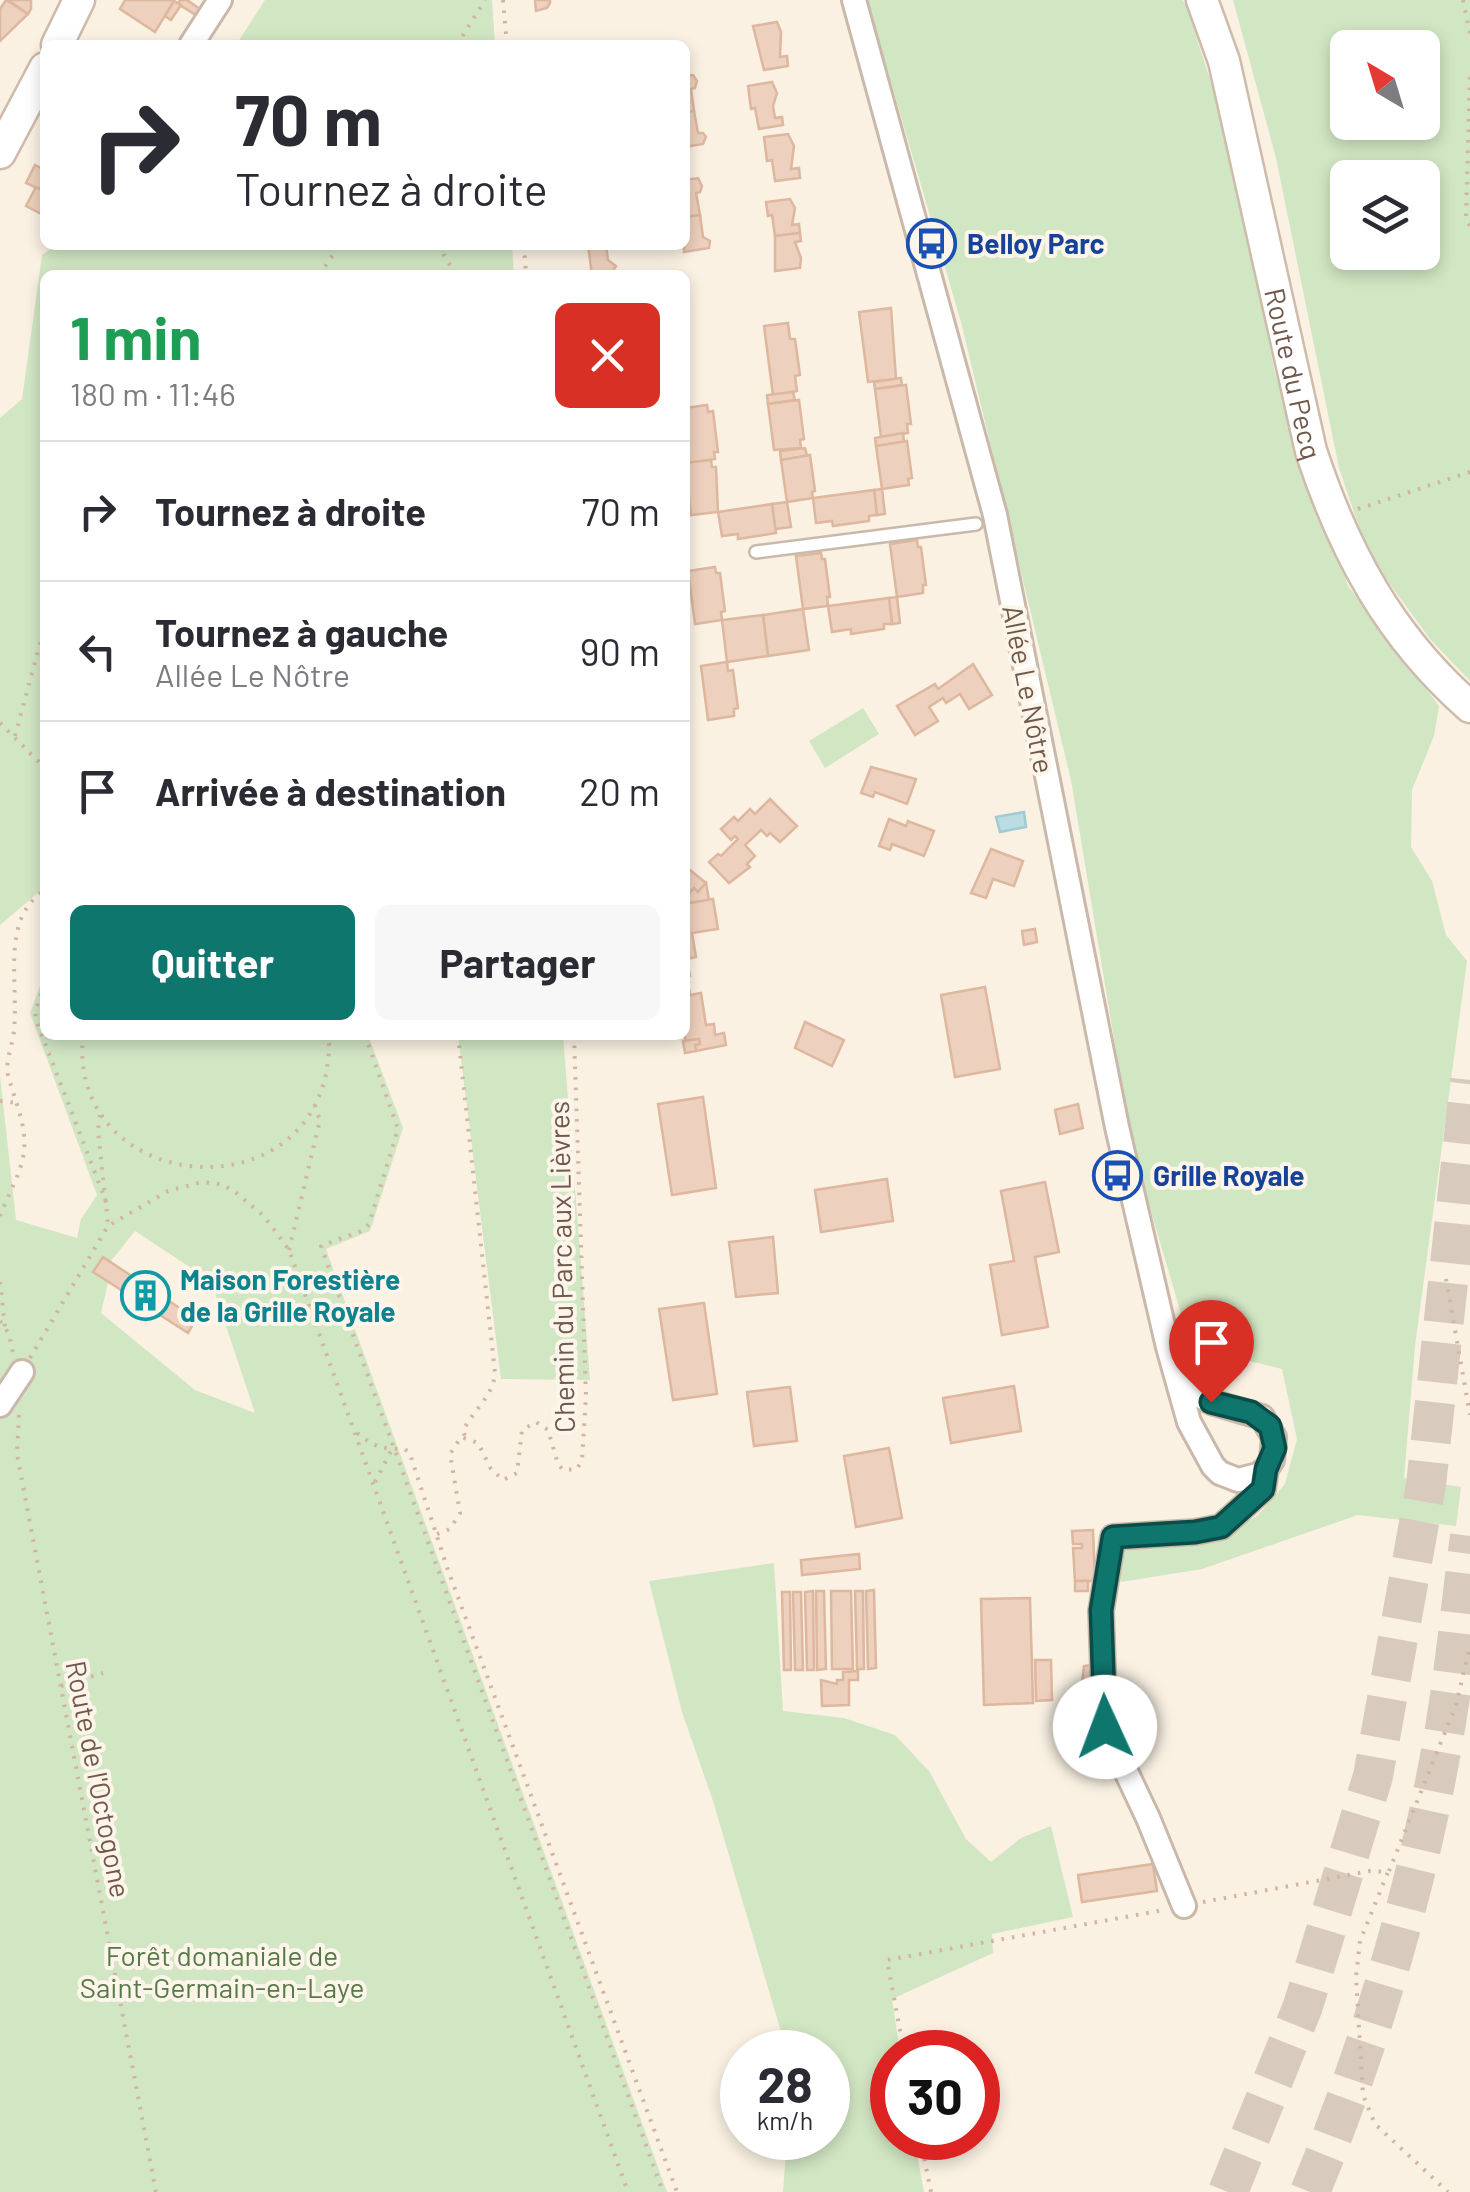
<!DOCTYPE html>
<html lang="fr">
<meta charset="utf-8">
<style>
body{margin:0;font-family:Barlow,sans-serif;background:#f7f7f7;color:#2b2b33;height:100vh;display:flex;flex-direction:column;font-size:38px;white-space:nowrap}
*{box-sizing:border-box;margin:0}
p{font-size:32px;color:#7c7c81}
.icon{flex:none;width:55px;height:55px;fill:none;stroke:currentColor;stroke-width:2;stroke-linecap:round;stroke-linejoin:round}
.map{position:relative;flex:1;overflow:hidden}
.details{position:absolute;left:40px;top:270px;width:650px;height:770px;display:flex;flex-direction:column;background:#fff;border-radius:15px;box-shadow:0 5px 15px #0003}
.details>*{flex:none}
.top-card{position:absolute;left:40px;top:40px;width:650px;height:210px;border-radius:15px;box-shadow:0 5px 15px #0003;background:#fff;color:#2b2b33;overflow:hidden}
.needle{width:65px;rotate:322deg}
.tools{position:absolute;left:1330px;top:30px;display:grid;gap:20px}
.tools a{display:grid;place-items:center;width:110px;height:110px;border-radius:15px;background:#fff;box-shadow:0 5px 15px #0003;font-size:50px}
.speed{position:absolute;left:720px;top:2030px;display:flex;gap:20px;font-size:50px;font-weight:700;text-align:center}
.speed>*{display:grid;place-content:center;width:130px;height:130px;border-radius:50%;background:#fff;box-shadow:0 5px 15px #0003;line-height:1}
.speed small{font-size:25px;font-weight:400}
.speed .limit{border:15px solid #d22;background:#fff;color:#111}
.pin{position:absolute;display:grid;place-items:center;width:85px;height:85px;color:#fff;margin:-102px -42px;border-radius:50% 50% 50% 0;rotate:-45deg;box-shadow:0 0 10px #0007}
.pin .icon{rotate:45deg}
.me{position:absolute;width:110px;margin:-55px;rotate:358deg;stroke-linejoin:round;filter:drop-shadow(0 0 8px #0008)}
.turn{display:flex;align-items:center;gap:35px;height:210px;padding:0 30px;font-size:45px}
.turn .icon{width:130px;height:130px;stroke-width:2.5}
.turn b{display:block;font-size:70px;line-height:85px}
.round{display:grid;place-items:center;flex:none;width:105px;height:105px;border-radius:15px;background:#f7f7f7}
.headline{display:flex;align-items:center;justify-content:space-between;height:170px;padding:0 30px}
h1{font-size:60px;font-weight:700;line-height:75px;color:#1e9e55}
.cta{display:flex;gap:20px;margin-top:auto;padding:20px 30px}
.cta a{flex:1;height:115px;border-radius:15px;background:#0f766e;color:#fff;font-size:40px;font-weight:700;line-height:115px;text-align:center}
.cta a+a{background:#f7f7f7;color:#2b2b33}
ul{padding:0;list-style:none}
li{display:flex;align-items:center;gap:30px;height:140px;padding:0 30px;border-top:2px solid #e1e1e2}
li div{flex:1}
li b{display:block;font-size:38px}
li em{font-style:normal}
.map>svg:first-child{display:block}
</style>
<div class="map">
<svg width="1470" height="2192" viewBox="0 0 1470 2192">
<rect width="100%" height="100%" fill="#faf1e3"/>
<g fill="#d1e6c3" fill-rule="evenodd">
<path d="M 265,0 L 492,0 L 495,45 L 236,45 Z"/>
<path d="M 867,0 L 1182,0 L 1186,5 L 1226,129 L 1275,373 L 1348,586 L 1439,706 L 1434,736 L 1412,790 L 1411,847 L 1432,881 L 1446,935 L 1467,961 L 1415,1346 L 1404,1478 L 1461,1487 L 1456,1526 L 1358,1515 L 1202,1569 L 1121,1582 L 1117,1572 L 1123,1548 L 1216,1541 L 1258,1515 L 1285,1484 L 1297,1439 L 1282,1369 L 1204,1350 L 1190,1344 L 1132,1147 L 1071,780 L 961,322 Z"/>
<path d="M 1233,0 L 1470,0 L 1470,681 L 1430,639 L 1368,554 L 1339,468 L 1276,158 ZM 1348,48 L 1422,48 L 1422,122 L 1348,122 ZM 1348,178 L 1422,178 L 1422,252 L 1348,252 Z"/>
<path d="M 56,245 L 512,245 L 514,275 L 45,275 L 45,887 L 0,925 L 0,418 L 22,399 L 42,255 Z"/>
<path d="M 863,708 L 879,734 L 825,768 L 809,741 Z"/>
<path d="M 45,972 L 45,1035 L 368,1035 L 403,1128 L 370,1231 L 326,1249 L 667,2192 L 0,2192 L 0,1076 L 16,1220 L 77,1238 L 81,1219 L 97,1195 L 30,1013 ZM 135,1231 L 211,1281 L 255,1413 L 195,1390 L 101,1313 L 112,1265 L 101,1256 L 111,1261 Z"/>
<path d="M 458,1035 L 563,1035 L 590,1380 L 501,1379 Z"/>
<path d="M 774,1563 L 783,1711 L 844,1718 L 895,1735 L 929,1771 L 966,1839 L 991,1862 L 1021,1838 L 1051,1826 L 1073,1917 L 992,1934 L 993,1953 L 892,1999 L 900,2052 L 892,2052 L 892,2138 L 914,2138 L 924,2192 L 783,2192 L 787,2138 L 828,2138 L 828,2052 L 787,2052 L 713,1801 L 682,1712 L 649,1581 Z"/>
</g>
<path fill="#badce2" stroke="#a1cbd2" stroke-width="2.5" d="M 1024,812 L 1026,827 L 1000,832 L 996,817 Z"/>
<g fill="#edd0bd" stroke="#deb79f" stroke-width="2.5">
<path d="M 6,0 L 28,14 L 0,41 L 0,9 Z"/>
<path d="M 8,0 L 31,0 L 31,9 L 28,14 Z"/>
<path d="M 125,0 L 173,0 L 174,1 L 155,32 L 120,9 Z"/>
<path d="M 180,0 L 187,0 L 200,9 L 196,15 L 178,4 Z"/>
<path d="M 535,0 L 550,0 L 550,3 L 547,8 L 536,11 Z"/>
<path d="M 174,1 L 181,5 L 171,20 L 165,16 Z"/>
<path d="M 777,22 L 781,32 L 780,57 L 787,56 L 788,66 L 764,70 L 753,26 Z"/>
<path d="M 693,75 L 697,81 L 695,88 L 691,89 L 694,111 L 685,112 L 685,76 Z"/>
<path d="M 772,82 L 777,93 L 773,106 L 775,118 L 782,117 L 783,125 L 759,129 L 755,108 L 751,109 L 748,86 Z"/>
<path d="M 694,111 L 698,133 L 703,133 L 706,137 L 703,144 L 685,147 L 685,112 Z"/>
<path d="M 788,134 L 794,146 L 791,169 L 799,168 L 800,178 L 775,181 L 772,160 L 767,161 L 764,137 Z"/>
<path d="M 35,165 L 45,170 L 45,192 L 26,183 Z"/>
<path d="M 698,178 L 702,186 L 700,192 L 696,193 L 700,215 L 685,217 L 685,180 Z"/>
<path d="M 36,187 L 45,192 L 45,216 L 26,206 Z"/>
<path d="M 790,199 L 795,208 L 792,225 L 799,224 L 800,233 L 775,236 L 772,215 L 768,216 L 766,202 Z"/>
<path d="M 700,215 L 703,237 L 710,241 L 709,248 L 684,252 L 685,217 Z"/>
<path d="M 800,233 L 801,241 L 795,242 L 801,258 L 800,268 L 775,271 L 775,236 Z"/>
<path d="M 588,245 L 606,245 L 608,260 L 616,266 L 610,275 L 592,275 Z"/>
<path d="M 891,308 L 896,379 L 868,382 L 859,312 Z"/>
<path d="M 788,323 L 790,339 L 795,339 L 800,375 L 795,376 L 797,391 L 773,395 L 764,326 Z"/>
<path d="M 901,378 L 902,385 L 875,389 L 874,382 Z"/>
<path d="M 906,385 L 911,424 L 907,424 L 908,433 L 881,437 L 875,389 Z"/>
<path d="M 793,392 L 795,400 L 768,404 L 767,395 Z"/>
<path d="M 799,400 L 804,439 L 800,440 L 801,448 L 774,450 L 768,404 Z"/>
<path d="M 707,405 L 708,412 L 713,411 L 718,452 L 714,452 L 715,459 L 687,463 L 685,408 Z"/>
<path d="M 903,433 L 904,442 L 876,446 L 875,438 Z"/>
<path d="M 907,441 L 912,478 L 908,479 L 909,485 L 882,489 L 876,446 Z"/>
<path d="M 805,448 L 807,456 L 781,460 L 780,451 Z"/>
<path d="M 810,455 L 815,491 L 812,492 L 813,498 L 787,502 L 781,460 Z"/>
<path d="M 711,460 L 712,467 L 716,467 L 718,512 L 691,515 L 685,463 Z"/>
<path d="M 882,489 L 885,514 L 877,515 L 874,490 Z"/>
<path d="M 874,490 L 877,515 L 869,516 L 869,521 L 833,526 L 832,521 L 816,523 L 813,498 Z"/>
<path d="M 787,502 L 791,527 L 775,529 L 772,504 Z"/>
<path d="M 772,504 L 776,533 L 738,539 L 738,534 L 722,536 L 718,512 Z"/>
<path d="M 917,540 L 918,547 L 921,547 L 926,585 L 923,585 L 923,593 L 897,597 L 890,544 Z"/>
<path d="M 821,553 L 822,559 L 825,559 L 830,597 L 827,597 L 828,606 L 803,609 L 796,556 Z"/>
<path d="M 715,567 L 716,573 L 720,573 L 725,611 L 721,612 L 722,620 L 695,624 L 688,571 Z"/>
<path d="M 897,597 L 900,623 L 892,624 L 889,598 Z"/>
<path d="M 889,598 L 892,624 L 884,624 L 884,629 L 851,634 L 851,629 L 832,632 L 828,606 Z"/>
<path d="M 803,609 L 809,650 L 768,656 L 763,615 Z"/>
<path d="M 763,615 L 768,656 L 727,662 L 722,620 Z"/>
<path d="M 727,662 L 728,671 L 733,670 L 738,708 L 734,709 L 734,716 L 708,720 L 701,666 Z"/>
<path d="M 973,664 L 992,695 L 969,709 L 960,694 L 946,703 L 943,698 L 929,707 L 938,721 L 915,735 L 897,706 L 935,684 L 938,689 Z"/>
<path d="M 871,767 L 916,779 L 907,804 L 875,792 L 873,797 L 861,793 Z"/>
<path d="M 770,799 L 797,826 L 780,842 L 770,833 L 767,836 L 761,830 L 745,845 L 755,856 L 747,864 L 750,867 L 729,883 L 709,862 L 718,854 L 721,856 L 738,839 L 735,836 L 731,840 L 721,829 L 734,817 L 738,821 L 750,809 L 755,814 Z"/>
<path d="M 889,819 L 906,826 L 908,821 L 934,831 L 924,856 L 892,844 L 890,850 L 879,846 Z"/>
<path d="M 991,849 L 1023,861 L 1014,886 L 993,879 L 986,898 L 971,893 Z"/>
<path d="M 690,870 L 706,883 L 698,892 L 694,888 L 688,895 L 685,875 Z"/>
<path d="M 706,883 L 709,900 L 689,903 L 688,895 L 694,888 L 698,892 Z"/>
<path d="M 713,899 L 718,929 L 692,933 L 696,957 L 687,959 L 690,976 L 687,977 L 690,995 L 701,993 L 706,1025 L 714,1024 L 715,1035 L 724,1033 L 726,1045 L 696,1051 L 695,1045 L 700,1044 L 699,1039 L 686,1041 L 684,1035 L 685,904 Z"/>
<path d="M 1035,929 L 1037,942 L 1024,945 L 1022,931 Z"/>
<path d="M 985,987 L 1000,1069 L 955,1077 L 941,995 Z"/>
<path d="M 805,1022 L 844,1040 L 832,1066 L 795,1048 Z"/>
<path d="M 699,1039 L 700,1044 L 695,1045 L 696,1051 L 685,1053 L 683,1041 Z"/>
<path d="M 703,1097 L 716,1188 L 672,1195 L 658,1104 Z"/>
<path d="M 1078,1104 L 1083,1128 L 1060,1134 L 1055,1110 Z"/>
<path d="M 887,1179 L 893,1221 L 821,1232 L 815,1190 Z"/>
<path d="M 1045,1182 L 1059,1252 L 1035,1257 L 1048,1327 L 1002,1335 L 990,1265 L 1014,1261 L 1001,1191 Z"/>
<path d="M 773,1237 L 778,1293 L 736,1297 L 729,1242 Z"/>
<path d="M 103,1257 L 196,1319 L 188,1333 L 93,1272 Z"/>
<path d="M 704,1303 L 717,1394 L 673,1400 L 659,1309 Z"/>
<path d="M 1014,1386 L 1021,1431 L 951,1443 L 943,1398 Z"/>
<path d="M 790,1387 L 797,1441 L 754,1446 L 747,1392 Z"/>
<path d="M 889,1448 L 902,1518 L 856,1527 L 844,1456 Z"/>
<path d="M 1093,1530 L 1095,1581 L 1075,1581 L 1073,1548 L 1082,1548 L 1082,1544 L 1073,1544 L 1072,1531 Z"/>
<path d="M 859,1554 L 860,1569 L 802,1575 L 801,1560 Z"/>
<rect x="1075" y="1581" width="13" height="10"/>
<path d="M 874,1590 L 876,1668 L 868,1669 L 866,1591 Z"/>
<path d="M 813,1591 L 814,1670 L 807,1670 L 805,1592 Z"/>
<path d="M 816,1591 L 824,1591 L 826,1669 L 817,1670 Z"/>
<path d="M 831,1591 L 851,1591 L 853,1669 L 832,1669 Z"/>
<path d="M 855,1591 L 863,1591 L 864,1669 L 857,1669 Z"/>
<path d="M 782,1592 L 790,1592 L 791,1670 L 784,1670 Z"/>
<path d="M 793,1592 L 801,1592 L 803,1670 L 795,1670 Z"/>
<path d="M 1030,1598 L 1033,1703 L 984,1705 L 981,1599 Z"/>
<path d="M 1090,1620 L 1098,1691 L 1081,1691 L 1084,1666 L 1092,1665 Z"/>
<path d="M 1035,1660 L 1051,1660 L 1052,1700 L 1036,1701 Z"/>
<path d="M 858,1671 L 858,1680 L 849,1680 L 849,1705 L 822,1706 L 821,1680 L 837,1684 L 837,1680 L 843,1680 L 843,1672 Z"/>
<path d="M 1153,1864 L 1157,1891 L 1082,1902 L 1078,1875 Z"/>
</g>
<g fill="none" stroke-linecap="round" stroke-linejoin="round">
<g stroke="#d8cbbd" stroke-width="40" stroke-dasharray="40 20" stroke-linecap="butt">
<path d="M 1228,2192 L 1303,2006 L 1373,1776 L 1426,1485 L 1470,1080"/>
<path d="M 1310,2192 C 1370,2047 1416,1894 1443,1740 C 1455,1672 1461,1603 1470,1536"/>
</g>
<defs>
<path id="service" d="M 756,552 L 976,524"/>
<g id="minor">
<path d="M 854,0 L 995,515 L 1117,1127 L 1168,1347 L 1189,1422 L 1213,1466 L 1220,1473 L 1238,1480 L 1258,1475 L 1266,1469 L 1272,1460 L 1274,1437 L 1262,1417 L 1211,1402 L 1179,1385"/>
<path d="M 191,45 L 220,0"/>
<path d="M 0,1405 L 22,1372"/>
<path d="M 1184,1906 L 1148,1818 L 1105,1727 L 1101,1611 L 1113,1537 L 1195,1532 L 1221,1527 L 1263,1489 L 1266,1469"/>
</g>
<g id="secondary">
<path id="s1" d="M 1202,0 L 1224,61 L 1311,451 C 1344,551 1389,636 1470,707"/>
<path d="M 57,45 L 79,0"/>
<path d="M 0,153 L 45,68"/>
</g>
</defs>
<use href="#service" stroke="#cab9ab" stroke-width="16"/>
<use href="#minor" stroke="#cab9ab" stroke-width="28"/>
<use href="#secondary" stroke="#cfbbab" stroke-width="35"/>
<g stroke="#d1b4a1" stroke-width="4" stroke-dasharray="2.5 8" stroke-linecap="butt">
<path d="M 503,0 L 507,45"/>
<path d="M 1463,0 L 1470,34"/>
<path d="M 457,45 L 485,0"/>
<path d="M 1470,77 L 1466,218 L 1470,226"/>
<path d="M 438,245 L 456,275"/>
<path d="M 524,245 L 526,275"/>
<path d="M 319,275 L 340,245"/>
<path d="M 1358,509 L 1470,472"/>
<path d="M 0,723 L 45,768"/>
<path d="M 15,736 L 45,625"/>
<path d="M 45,817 L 45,841"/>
<path d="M 45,984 L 35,1011 L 36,1020 L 107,1204"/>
<path d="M 83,1035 C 66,1203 336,1219 329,1035"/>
<path d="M 365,1035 L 398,1129 L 369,1224 L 364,1230 L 321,1246 L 663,2192"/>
<path d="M 458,1035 L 495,1373 C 493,1397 473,1410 463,1431 L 465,1436"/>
<path d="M 0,1101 L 18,1103"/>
<path d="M 100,1115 L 98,1130 L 108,1224"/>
<path d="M 0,1216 C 7,1197 22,1172 24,1151 C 27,1125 14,1099 8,1075 C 5,1061 13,1044 14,1030 C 19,980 0,919 45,890"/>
<path d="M 289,1250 L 320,1120 L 315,1106"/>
<path d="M 1446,1279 L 1470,1415"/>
<path d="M 0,1282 L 5,1327"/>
<path d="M 0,1321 L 9,1334 L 13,1353"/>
<path d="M 30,1358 L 108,1226 L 168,1191 L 202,1182 L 220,1184 L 234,1191 L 264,1216 L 289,1250 L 628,2192"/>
<path d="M 19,1415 L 17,1454 L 156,2192"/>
<path d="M 357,1433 C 376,1448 382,1449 405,1449 L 410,1454 L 448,1570 L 677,2192"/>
<path d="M 375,1482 L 391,1451"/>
<path d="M 437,1534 L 450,1529 L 460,1513 L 450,1454 L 461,1437 L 478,1443 L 491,1469 L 503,1480 L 517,1473 L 522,1430 L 536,1422 L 548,1430 L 558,1464 L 563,1470 L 577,1469 L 582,1460 L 586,1396 L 574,1035"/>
<path d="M 61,1686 L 103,1673"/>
<path d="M 1389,1871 L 1456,1705 L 1470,1646"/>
<path d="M 1203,1902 L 1370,1871 L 1388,1872 L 1360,1941 L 1356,1977 L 1363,2095 L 1375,2124 L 1448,2192"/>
<path d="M 904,2052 L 887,1960 L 1164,1910"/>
<path d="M 920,2138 L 931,2192"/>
</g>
<use href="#service" stroke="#fff" stroke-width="11"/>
<use href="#minor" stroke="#fff" stroke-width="22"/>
<use href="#secondary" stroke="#fff" stroke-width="30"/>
</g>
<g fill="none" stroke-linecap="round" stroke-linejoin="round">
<defs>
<path id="route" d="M 1105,1727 L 1101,1610 L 1113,1537 L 1195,1532 L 1221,1527 L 1263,1489 L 1266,1469 L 1275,1448 L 1270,1426 L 1251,1412 L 1211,1402"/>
</defs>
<use href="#route" stroke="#0a4d48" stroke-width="25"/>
<use href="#route" stroke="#0f766e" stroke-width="18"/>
</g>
<defs>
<symbol id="bus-ring" viewBox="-11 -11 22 22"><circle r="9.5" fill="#fdf5e9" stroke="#1a4fb4" stroke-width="1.5"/><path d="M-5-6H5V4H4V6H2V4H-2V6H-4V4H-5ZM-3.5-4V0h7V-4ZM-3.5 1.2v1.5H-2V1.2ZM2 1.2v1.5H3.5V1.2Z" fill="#1a4fb4"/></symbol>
<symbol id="building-ring" viewBox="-11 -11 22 22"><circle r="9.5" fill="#fdf5e9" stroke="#0f9aa8" stroke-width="1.5"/><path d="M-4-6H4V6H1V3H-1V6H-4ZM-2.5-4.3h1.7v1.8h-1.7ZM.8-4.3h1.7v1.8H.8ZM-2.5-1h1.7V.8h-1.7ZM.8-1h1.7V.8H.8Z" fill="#0f9aa8"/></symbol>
</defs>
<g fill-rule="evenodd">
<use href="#bus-ring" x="904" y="216" width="55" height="55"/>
<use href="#bus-ring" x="1090" y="1148" width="55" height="55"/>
<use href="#building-ring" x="118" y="1268" width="55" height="55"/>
</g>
<g text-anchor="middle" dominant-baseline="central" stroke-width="8" stroke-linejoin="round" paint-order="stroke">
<g font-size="28" font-weight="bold" fill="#164399" stroke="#fdf5e9" text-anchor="start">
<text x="967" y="243">Belloy Parc</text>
<text x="1153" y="1175">Grille Royale</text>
</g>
<g font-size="28" fill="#70594b" stroke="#fdf5e9">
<text stroke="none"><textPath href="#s1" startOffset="385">Route du Pecq</textPath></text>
<text transform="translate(1029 689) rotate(79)">Allée Le Nôtre</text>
<text transform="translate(561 1267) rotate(-91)">Chemin du Parc aux Lièvres</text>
<text transform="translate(99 1779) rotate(79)">Route de l'Octogone</text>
</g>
<g font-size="28" font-weight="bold" fill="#0d838f" stroke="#fdf5e9" text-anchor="start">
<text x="180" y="1279">Maison Forestière<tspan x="180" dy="32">de la Grille Royale</tspan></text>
</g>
<g font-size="28" fill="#567a47" stroke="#fdf5e9">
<text x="222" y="1955">Forêt domaniale de<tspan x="222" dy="32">Saint-Germain-en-Laye</tspan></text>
</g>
</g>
</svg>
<div class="tools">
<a><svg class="needle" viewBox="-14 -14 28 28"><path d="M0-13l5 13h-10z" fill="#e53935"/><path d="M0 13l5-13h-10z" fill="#7c7c81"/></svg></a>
<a><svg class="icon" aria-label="layers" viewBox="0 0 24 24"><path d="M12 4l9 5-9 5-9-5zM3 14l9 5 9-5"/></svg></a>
</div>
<div class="speed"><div>28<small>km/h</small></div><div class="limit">30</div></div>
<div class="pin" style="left:1211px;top:1402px;background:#d93025"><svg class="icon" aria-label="arrive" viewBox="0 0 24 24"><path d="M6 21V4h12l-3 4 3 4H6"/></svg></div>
<svg class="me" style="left:1105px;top:1727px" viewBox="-20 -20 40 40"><circle r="19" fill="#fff"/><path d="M0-13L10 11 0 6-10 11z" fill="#0f766e"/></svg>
<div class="top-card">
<div class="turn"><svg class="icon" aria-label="right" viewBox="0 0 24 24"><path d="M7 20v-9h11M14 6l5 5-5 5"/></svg><div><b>70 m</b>Tournez à droite</div></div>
</div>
<section class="details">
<div class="headline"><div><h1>1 min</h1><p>180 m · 11:46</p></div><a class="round" style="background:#d93025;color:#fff"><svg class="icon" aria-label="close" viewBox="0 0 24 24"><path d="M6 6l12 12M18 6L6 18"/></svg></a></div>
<ul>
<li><svg class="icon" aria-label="right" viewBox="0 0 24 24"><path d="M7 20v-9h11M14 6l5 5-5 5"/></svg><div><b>Tournez à droite</b></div><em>70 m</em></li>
<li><svg class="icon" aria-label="left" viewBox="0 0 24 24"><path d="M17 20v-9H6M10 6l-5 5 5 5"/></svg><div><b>Tournez à gauche</b><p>Allée Le Nôtre</p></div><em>90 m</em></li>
<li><svg class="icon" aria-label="arrive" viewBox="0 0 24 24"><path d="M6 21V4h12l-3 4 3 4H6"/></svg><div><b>Arrivée à destination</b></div><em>20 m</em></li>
</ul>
<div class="cta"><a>Quitter</a><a>Partager</a></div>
</section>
</div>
